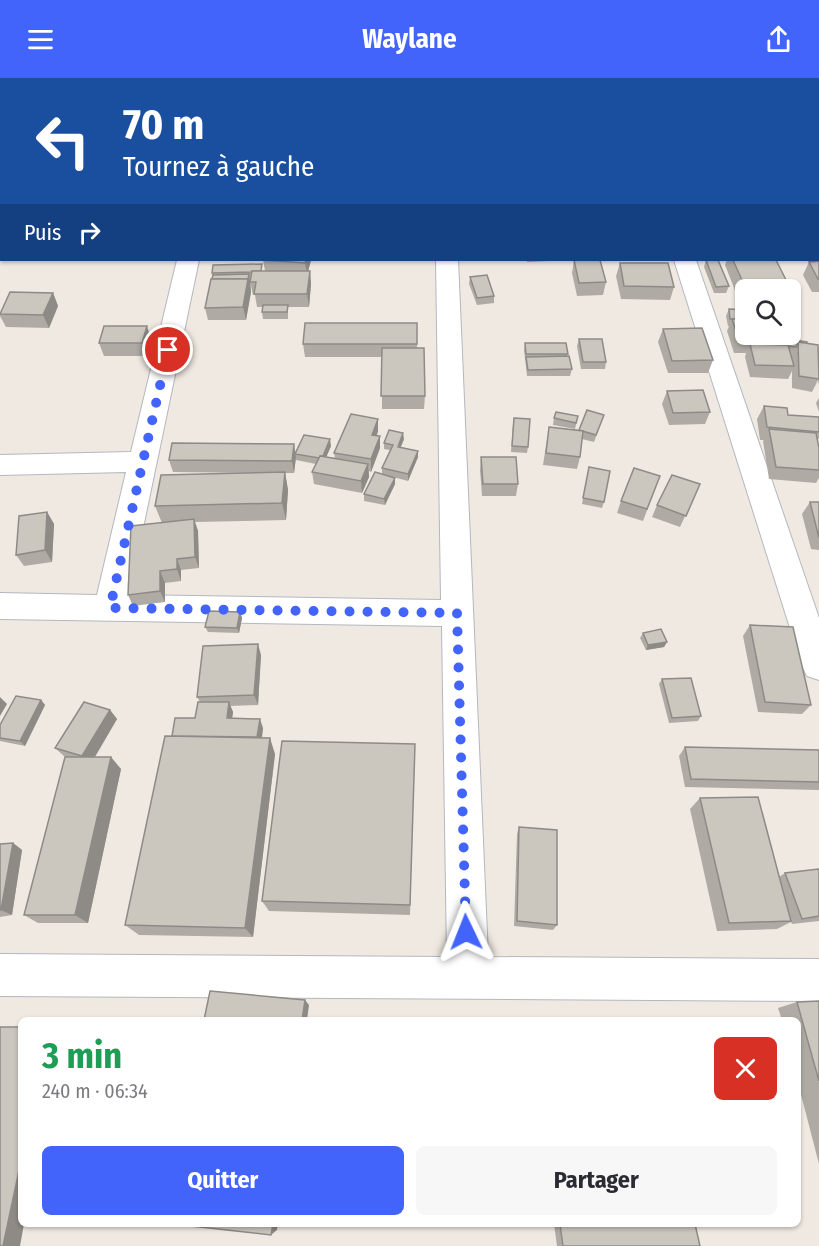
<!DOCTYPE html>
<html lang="fr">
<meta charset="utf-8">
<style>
body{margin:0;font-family:"Fira Sans Condensed",sans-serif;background:#f7f7f7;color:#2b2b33;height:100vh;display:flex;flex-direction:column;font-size:22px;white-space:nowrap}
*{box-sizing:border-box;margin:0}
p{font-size:20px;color:#7c7c81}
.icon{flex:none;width:33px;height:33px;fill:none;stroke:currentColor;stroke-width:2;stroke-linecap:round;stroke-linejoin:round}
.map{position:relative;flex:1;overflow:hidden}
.sheet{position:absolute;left:18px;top:939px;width:783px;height:210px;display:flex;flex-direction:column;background:#fff;border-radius:9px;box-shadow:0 2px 4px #0004}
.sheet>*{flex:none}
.top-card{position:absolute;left:0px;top:0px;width:819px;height:183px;box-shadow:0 2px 4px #0004;background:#1a4fa0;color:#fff;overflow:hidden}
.controls{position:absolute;left:735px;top:201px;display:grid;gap:12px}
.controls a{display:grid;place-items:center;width:66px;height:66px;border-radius:9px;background:#fff;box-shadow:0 2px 4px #0004;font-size:30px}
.pin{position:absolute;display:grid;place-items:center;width:51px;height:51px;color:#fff;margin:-26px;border:3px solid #fff;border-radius:50%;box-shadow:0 2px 6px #0007}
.me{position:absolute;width:66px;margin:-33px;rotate:358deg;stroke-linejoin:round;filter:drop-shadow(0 0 4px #0008)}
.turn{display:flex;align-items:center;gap:21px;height:126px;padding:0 24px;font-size:27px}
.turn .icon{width:78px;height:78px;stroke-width:2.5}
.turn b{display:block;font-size:42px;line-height:51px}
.then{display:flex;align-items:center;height:57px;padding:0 24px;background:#0003;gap:12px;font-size:22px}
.round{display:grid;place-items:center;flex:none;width:63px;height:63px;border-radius:9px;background:#f7f7f7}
.headline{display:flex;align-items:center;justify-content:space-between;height:102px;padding:0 24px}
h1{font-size:36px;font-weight:700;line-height:45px;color:#1e9e55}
.button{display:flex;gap:12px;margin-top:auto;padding:12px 24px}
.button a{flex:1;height:69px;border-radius:9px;background:#4264fb;color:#fff;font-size:24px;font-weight:700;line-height:69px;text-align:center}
.button a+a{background:#f7f7f7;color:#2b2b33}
header{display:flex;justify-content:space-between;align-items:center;height:78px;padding:0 24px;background:#4264fb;color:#fff;font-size:27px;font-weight:700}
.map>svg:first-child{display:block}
</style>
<header><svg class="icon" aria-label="menu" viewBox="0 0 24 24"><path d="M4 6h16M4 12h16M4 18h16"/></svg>Waylane<svg class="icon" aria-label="share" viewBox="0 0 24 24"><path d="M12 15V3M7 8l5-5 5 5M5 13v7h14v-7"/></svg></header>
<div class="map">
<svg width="819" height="1168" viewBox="0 0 819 1168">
<rect width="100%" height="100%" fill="#efe9e1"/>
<path fill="#c9ec9a" d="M 20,0 L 819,0 L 819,112 L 818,2 Z"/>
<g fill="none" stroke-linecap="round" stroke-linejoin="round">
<defs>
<g id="minor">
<path d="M 0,16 L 2,16 L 0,30 Z"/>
<rect x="818" y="33" width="1" height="12"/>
<rect x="0" y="133" width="2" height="12"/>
<rect x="818" y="133" width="1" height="12"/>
<path d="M 177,182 L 199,182 L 129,517 L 441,522 L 436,182 L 458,182 L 488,879 L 819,881 L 819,923 L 0,918 L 0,876 L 447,879 L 442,548 L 0,541 L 0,515 L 97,517 L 126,394 L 0,397 L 0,377 L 131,374 Z"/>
<path d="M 674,182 L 696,182 L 819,540 L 819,602 L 807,598 L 802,588 Z"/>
</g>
</defs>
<use href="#minor" stroke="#b4b7c1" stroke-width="2"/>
<use href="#minor" fill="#fff" fill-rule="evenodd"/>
</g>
<g fill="#afaba4">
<rect x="818" y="68" width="1" height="36"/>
<rect x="0" y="72" width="2" height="34"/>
<path d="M 263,182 L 311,182 L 308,193 L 310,193 L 311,206 L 309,229 L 288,229 L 288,241 L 263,241 L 262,234 L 263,229 L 257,229 L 255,217 L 253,217 L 250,204 L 251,201 L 250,201 L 251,214 L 246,242 L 208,242 L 205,230 L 212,201 L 212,195 L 265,193 Z"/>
<path d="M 527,182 L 569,182 L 527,184 Z"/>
<path d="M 574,182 L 606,204 L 603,217 L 577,218 L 572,195 Z"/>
<path d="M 706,182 L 729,208 L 726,215 L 714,215 L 704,189 Z"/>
<path d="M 727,182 L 776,182 L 786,202 L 782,212 L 746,212 L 746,215 L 736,215 L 725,187 Z"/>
<path d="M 819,183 L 819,214 L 812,214 L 803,197 L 809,184 Z"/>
<path d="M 620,185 L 674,209 L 670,222 L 621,221 L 616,198 Z"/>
<path d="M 470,199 L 494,218 L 494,225 L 477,227 L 469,206 Z"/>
<path d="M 53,215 L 58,228 L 49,250 L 6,249 L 0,238 L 0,234 Z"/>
<path d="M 729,231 L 770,262 L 768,266 L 770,267 L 774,259 L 807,266 L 818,273 L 819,271 L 819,308 L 818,302 L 812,314 L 792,310 L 792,293 L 788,301 L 750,299 L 745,279 L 746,275 L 734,275 L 727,253 L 729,248 L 728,248 L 726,238 Z"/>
<path d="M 417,245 L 417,270 L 425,318 L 424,331 L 382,331 L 382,279 L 305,279 L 303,266 Z"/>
<path d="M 663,251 L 713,282 L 708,295 L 668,295 L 658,264 Z"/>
<path d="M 151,261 L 146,278 L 104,278 L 99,265 Z"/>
<path d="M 579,261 L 606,284 L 605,291 L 581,291 L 577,268 Z"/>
<path d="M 525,265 L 568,276 L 567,278 L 572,291 L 570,298 L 527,298 L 524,272 Z"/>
<path d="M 667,313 L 710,334 L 705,346 L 669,347 L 662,326 Z"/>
<path d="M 819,320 L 819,334 L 816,325 Z"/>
<path d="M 764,328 L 788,337 L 819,339 L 819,360 L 817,363 L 819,370 L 819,400 L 816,405 L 769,401 L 763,363 L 764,362 L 760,362 L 757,341 Z"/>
<path d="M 578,338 L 575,351 L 553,347 L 554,340 Z"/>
<path d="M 378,341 L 378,353 L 377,357 L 380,370 L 371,394 L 369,393 L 369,399 L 362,415 L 314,406 L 312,394 L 316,386 L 296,382 L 296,379 L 294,395 L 285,395 L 288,412 L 286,442 L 195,444 L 198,453 L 199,490 L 181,492 L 181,503 L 165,505 L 165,524 L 133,528 L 128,517 L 162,445 L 155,428 L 266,395 L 173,394 L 169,382 L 295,376 L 331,368 L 326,379 L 335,380 L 334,375 Z"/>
<path d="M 602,343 L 594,364 L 582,361 L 580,379 L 577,391 L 543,387 L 549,349 L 579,352 Z"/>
<path d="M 513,346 L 528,369 L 527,375 L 511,374 Z"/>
<path d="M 404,361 L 401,369 L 418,373 L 418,379 L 408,403 L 393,399 L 395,406 L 385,427 L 364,423 L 364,416 L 382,396 L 382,390 L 390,372 L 384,371 L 384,365 Z"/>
<path d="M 481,379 L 518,406 L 516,418 L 482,418 L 480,392 Z"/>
<path d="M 589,389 L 604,424 L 602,430 L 582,426 Z"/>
<path d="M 660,398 L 643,443 L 617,435 L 621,423 Z"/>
<path d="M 700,406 L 680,449 L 652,439 L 657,427 Z"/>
<path d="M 810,424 L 819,424 L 819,472 L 811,471 L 802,436 Z"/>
<path d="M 47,434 L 54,446 L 52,484 L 24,488 L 16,477 Z"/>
<path d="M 240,534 L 242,540 L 239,555 L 208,554 L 205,549 Z"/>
<path d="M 750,547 L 811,627 L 802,636 L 758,634 L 743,558 Z"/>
<path d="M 643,555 L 667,564 L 664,569 L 646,572 L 640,560 Z"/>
<path d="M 261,577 L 258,627 L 230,628 L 233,634 L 232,640 L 263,650 L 262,660 L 275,676 L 253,859 L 139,857 L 125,847 L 172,658 L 195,640 L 200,624 L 197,619 Z"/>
<path d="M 662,601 L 701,638 L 698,643 L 669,645 L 659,606 Z"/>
<path d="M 41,622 L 45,627 L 25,668 L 0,663 L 0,647 Z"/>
<path d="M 110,632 L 117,641 L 95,679 L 121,691 L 88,845 L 38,845 L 24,837 L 65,679 L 55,670 Z"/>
<path d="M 415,666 L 410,837 L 269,833 L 262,823 Z"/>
<path d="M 685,669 L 819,672 L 819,712 L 685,709 L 679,678 Z"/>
<path d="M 700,720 L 779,799 L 785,795 L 819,791 L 819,843 L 792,846 L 791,844 L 777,851 L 717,853 L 690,731 Z"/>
<path d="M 519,749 L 557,847 L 553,852 L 514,848 L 517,756 Z"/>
<path d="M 13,765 L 22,772 L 12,837 L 0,839 L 0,766 Z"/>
<path d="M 819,923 L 819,1086 L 798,1005 L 798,942 L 782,942 L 778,930 L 797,924 Z"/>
<path d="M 554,1146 L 695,1146 L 700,1168 L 557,1168 Z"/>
</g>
<g fill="#8e8b86">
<path d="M 306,182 L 311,182 L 307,198 L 305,185 Z"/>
<path d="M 310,193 L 311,206 L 309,229 L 307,216 Z"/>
<path d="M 249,196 L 251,214 L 246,242 L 243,229 Z"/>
<path d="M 53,215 L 58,228 L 49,250 L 43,237 Z"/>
<path d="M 147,248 L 151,261 L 146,278 L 142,265 Z"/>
<path d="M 378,341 L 378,353 L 372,369 L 372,357 Z"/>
<path d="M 403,355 L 404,361 L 398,375 L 398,369 Z"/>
<path d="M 380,358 L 380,370 L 371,394 L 371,381 Z"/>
<path d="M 330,361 L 331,368 L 323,387 L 322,380 Z"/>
<path d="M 294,366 L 296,379 L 294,395 L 292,383 Z"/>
<path d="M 418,373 L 418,379 L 408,403 L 408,396 Z"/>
<path d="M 368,386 L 369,399 L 362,415 L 361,403 Z"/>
<path d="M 285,394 L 288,412 L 286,442 L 282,425 Z"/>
<path d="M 395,400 L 395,406 L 385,427 L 384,421 Z"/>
<path d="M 47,434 L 54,446 L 52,484 L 45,472 Z"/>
<path d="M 194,441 L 198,453 L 199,490 L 195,479 Z"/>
<path d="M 177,481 L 181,492 L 181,503 L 177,491 Z"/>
<path d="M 160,493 L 165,505 L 165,524 L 160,513 Z"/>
<path d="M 240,534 L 242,540 L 239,555 L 237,550 Z"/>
<path d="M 667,564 L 664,569 L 646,572 L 648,567 Z"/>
<path d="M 258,566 L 261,577 L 258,627 L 254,617 Z"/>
<path d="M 0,619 L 7,626 L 0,638 Z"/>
<path d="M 41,622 L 45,627 L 25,668 L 20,663 Z"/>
<path d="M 229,624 L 233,634 L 231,649 L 227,640 Z"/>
<path d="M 110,632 L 117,641 L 90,687 L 82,678 Z"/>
<path d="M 260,641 L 263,650 L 260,672 L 257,663 Z"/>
<path d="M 270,660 L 275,676 L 253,859 L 245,850 Z"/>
<path d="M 111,679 L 121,691 L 88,845 L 75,837 Z"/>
<path d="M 13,765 L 22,772 L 12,837 L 1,832 Z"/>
<path d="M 305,922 L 309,927 L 307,942 L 302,942 Z"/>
<path d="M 21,1083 L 21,1146 L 24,1146 L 20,1168 L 3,1168 Z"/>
<path d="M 273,1146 L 278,1146 L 277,1152 L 271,1157 Z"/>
</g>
<g fill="#cbc7bf" stroke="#8e8b86" stroke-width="1.5">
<path d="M 802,0 L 819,0 L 819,1 L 818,3 L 818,2 L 807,2 Z"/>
<rect x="818" y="68" width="1" height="23"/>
<rect x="0" y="72" width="2" height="21"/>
<path d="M 263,182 L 306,182 L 305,185 Z"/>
<path d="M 574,182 L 600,182 L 606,204 L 579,205 Z"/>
<path d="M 706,182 L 718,182 L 729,208 L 716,209 Z"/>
<path d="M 733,182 L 776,182 L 786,202 L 742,202 Z"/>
<path d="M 819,183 L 819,201 L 818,201 L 809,184 Z"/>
<path d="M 620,185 L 668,185 L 674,209 L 624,208 Z"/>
<path d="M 262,186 L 261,193 L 252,193 L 252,194 L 212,195 L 213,187 Z"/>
<path d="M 252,193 L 310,193 L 307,216 L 254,216 L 256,204 L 250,204 Z"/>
<path d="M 249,196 L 248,201 L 212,201 L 213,197 Z"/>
<path d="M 487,197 L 494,218 L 477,220 L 470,199 Z"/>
<path d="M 211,201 L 248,201 L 243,229 L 205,230 Z"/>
<path d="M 10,214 L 53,215 L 43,237 L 0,236 Z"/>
<path d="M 263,227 L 288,227 L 287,234 L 262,234 Z"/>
<path d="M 729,231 L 746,232 L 746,241 L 730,241 Z"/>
<path d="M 732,241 L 746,241 L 746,256 L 768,256 L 770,262 L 739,262 Z"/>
<path d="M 305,245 L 417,245 L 417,266 L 303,266 Z"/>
<path d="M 104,248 L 147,248 L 142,265 L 99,265 Z"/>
<path d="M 702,250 L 713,282 L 672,283 L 663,251 Z"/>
<path d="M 774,259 L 807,264 L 807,266 L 798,264 L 796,269 L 788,268 L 788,267 L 774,266 Z"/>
<path d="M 579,261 L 602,261 L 606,284 L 583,284 Z"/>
<path d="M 798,264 L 818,267 L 819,301 L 799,298 Z"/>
<path d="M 525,265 L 566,265 L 568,276 L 526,276 Z"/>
<path d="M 750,266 L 788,267 L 794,288 L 755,287 Z"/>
<path d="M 382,270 L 424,270 L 425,318 L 381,318 Z"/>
<path d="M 569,278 L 572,291 L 528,292 L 526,279 Z"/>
<path d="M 703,312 L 710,334 L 673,335 L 667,313 Z"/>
<path d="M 764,328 L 787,330 L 788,337 L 819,339 L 819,354 L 767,349 Z"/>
<path d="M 587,332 L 604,337 L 596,357 L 579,352 Z"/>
<path d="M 556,334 L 578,338 L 576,345 L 554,340 Z"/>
<path d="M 351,336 L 378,341 L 372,357 L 380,358 L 371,381 L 334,375 Z"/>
<path d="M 514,340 L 530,341 L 528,369 L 512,368 Z"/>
<path d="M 549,349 L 583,353 L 580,379 L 546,375 Z"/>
<path d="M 769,351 L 816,355 L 819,370 L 819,392 L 776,389 Z"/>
<path d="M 389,352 L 403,355 L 398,369 L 418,373 L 408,396 L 382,390 L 393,367 L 384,365 Z"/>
<path d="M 304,357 L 330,361 L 323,378 L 320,378 L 319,380 L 295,376 Z"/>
<path d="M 172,365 L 294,366 L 292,383 L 169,382 Z"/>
<path d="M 320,378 L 368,386 L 361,403 L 312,394 Z"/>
<path d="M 481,379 L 516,379 L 518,406 L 483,406 Z"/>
<path d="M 589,389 L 610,393 L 604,424 L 583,420 Z"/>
<path d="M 634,390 L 660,398 L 647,431 L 621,423 Z"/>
<path d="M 285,394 L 282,425 L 155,428 L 161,397 Z"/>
<path d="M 375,394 L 395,400 L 384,421 L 364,416 Z"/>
<path d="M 672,397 L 700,406 L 686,438 L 657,427 Z"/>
<path d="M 810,424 L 819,424 L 819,460 Z"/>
<path d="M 47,434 L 45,472 L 16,477 L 19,438 Z"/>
<path d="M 194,441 L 195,479 L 177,481 L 177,491 L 160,493 L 160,513 L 128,517 L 131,448 Z"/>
<path d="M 209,533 L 240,534 L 237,550 L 205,549 Z"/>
<path d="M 750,547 L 793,549 L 811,627 L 765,624 Z"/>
<path d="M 661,551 L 667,564 L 648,567 L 643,555 Z"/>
<path d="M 258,566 L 254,617 L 197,619 L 203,568 Z"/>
<path d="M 691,600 L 701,638 L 672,640 L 662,601 Z"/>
<path d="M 16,618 L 41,622 L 20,663 L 0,660 L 0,647 Z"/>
<path d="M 84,624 L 110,632 L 82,678 L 55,670 Z"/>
<path d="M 198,624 L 229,624 L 227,640 L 260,641 L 257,659 L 172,658 L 175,640 L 195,640 Z"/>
<path d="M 165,658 L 270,660 L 245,850 L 125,847 Z"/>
<path d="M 282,663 L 415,666 L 410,827 L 262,823 Z"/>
<path d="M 685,669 L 819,672 L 819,704 L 691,701 Z"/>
<path d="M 65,679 L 111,679 L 75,837 L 24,837 Z"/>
<path d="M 758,719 L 791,843 L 729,845 L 700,720 Z"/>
<path d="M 519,749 L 557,752 L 557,847 L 517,843 Z"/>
<path d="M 13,765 L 1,832 L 0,832 L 0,766 Z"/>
<path d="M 819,791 L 819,838 L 802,841 L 785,795 Z"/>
<path d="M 210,913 L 305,922 L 302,942 L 204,942 Z"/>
<path d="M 819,923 L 819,1003 L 797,924 Z"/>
<path d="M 0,949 L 21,949 L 21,1083 L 3,1168 L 0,1168 Z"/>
<path d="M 173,1146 L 273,1146 L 271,1157 Z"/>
<path d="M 560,1146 L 695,1146 L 700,1168 L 563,1168 Z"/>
</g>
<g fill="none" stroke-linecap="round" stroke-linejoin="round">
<path stroke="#4264fb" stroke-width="10" stroke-dasharray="0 18" d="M 168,272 L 110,530 L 457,535 L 466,854"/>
</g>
</svg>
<div class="controls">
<a><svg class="icon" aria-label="search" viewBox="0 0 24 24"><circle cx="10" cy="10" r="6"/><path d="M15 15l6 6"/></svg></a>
</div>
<div class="pin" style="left:168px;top:272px;background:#d93025"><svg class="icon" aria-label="arrive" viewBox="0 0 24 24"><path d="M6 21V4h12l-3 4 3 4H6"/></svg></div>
<svg class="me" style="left:466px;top:854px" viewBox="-20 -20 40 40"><path d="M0-17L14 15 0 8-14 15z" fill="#4264fb" stroke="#fff" stroke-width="4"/></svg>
<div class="top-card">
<div class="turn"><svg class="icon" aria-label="left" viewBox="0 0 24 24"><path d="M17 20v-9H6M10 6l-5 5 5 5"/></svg><div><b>70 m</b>Tournez à gauche</div></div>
<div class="then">Puis<svg class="icon" aria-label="right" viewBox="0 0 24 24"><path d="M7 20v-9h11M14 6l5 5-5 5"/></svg></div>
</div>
<section class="sheet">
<div class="headline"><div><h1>3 min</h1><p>240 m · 06:34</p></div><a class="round" style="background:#d93025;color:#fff"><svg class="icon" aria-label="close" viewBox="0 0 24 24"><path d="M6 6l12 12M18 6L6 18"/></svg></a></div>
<div class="button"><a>Quitter</a><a>Partager</a></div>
</section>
</div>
